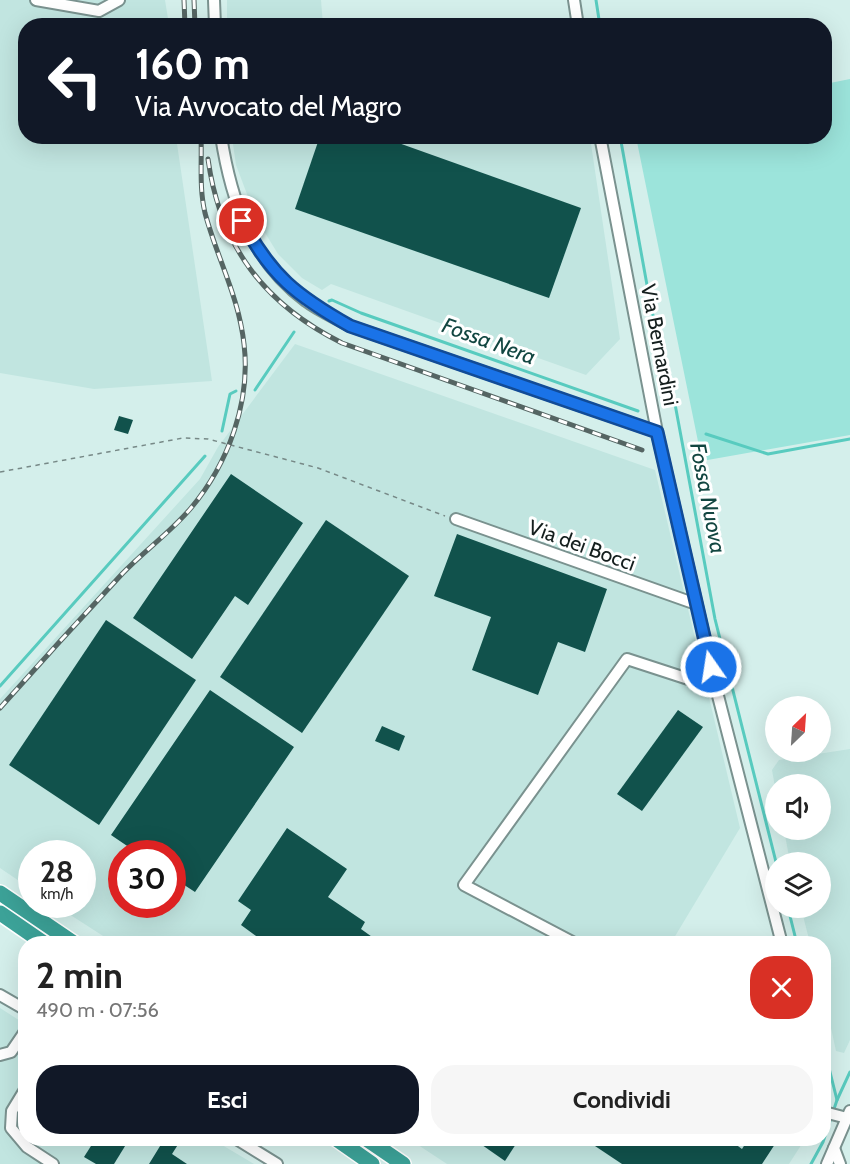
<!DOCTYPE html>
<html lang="it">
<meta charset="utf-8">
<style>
body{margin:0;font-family:Cabin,sans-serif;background:#f6f6f6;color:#222;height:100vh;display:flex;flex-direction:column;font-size:22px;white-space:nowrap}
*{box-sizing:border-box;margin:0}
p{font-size:20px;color:#767676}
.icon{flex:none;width:33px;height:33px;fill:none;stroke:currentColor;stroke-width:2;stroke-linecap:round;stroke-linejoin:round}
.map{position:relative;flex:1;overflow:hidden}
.panel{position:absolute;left:18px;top:936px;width:813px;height:210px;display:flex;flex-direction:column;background:#fff;border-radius:24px;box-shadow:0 6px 24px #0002}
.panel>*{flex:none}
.hud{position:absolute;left:18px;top:18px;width:814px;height:126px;border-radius:24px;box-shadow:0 6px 24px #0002;background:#111827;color:#fff;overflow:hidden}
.needle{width:39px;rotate:25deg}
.tools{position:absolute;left:765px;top:696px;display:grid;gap:12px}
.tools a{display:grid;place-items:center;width:66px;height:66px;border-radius:50%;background:#fff;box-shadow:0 6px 24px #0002;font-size:30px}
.speed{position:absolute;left:18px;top:840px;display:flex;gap:12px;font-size:30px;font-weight:700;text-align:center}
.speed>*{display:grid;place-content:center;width:78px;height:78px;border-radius:50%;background:#fff;box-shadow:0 6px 24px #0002;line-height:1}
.speed small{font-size:15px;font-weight:400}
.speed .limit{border:9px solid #d22;background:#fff;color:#111}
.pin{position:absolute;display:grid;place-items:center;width:51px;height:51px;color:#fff;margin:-26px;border:3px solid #fff;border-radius:50%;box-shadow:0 2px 6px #0007}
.me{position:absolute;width:66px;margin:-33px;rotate:347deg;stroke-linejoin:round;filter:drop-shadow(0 0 4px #0008)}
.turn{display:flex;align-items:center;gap:21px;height:126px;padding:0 18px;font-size:27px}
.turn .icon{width:78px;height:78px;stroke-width:2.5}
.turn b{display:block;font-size:42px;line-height:51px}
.round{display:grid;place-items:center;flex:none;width:63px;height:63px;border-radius:24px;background:#f6f6f6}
.overview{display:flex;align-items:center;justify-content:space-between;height:102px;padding:0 18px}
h1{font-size:36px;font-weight:700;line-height:45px}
.cta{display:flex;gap:12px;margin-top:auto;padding:12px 18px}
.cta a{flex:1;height:69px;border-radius:24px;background:#111827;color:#fff;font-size:24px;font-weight:700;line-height:69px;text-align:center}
.cta a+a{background:#f6f6f6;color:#222}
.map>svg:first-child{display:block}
</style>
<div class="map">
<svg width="850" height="1164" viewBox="0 0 850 1164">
<rect width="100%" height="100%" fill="#d4efeb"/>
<g fill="#c1e5e0" fill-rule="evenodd">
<path d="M 0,0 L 165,0 L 169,25 L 26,26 L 26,136 L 176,137 L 212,381 L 94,389 L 0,373 Z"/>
<path d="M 227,0 L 321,0 L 323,25 L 227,25 Z"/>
<path d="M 232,137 L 590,137 L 620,339 L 586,375 L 331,284 L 322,290 L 302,278 L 278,254 L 256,218 L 236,165 Z"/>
<path d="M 295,344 L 655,470 L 740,828 L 671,943 L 114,943 L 55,905 L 82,904 L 82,854 L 32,854 L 31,889 L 0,868 L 0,699 L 200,479 L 218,447 ZM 122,854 L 172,854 L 172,904 L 122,904 Z"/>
<path d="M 850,749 L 850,1040 L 844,1053 L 836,1051 L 824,996 L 824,944 L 810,943 L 801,908 L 820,908 L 820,862 L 790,862 L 784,830 L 820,830 L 820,784 L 776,784 L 775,787 L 772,770 L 779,760 Z"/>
<path d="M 0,1008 L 25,1024 L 26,1138 L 212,1139 L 254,1164 L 0,1164 Z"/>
<path d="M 409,1139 L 805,1139 L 789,1164 L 447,1164 Z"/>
</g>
<path fill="#9ce4db" d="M 850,79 L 850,435 L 702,461 L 636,137 L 825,136 L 825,84 Z"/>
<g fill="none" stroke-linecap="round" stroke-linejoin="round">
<g stroke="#58cbbf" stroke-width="3">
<path d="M 596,0 L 600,26"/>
<path d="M 620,136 L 651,307 L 675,404 L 715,619 L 776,862"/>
<path d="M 329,301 L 332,300 L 361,313 L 638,411"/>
<path d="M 255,390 L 294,332"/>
<path d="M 222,431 L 230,394 L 236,391"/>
<path d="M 706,434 L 768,454 L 850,439"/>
<path d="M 0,686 L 205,456"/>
<path d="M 788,908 L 797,944"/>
<path d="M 837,1100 L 850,1072"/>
<path d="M 811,1164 L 823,1142 L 837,1100 L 824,1048"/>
</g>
</g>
<g fill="#11524c">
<path d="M 320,136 L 379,136 L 581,208 L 549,298 L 295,209 Z"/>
<path d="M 119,416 L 133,420 L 128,434 L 114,430 Z"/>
<path d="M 231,474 L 303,523 L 248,605 L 235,596 L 192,659 L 133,618 Z"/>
<path d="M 326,520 L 409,576 L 302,733 L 220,677 Z"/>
<path d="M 457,534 L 607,589 L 585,652 L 558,642 L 538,695 L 472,670 L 491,617 L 434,596 Z"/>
<path d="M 106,620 L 196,680 L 99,825 L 9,765 Z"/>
<path d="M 210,690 L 294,747 L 195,892 L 172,877 L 172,854 L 139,854 L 111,835 Z"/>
<path d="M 678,710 L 703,727 L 642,811 L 617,794 Z"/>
<path d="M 382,726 L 405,736 L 399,751 L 375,741 Z"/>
<path d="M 287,828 L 347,869 L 328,897 L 365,922 L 361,929 L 382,944 L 267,944 L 241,925 L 251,910 L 238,901 Z"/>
<path d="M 96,1138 L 130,1138 L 114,1164 L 96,1164 L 84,1157 Z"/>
<path d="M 165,1138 L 172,1138 L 179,1143 L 172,1154 L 187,1164 L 149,1164 Z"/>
<path d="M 472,1138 L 508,1138 L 516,1144 L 505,1161 Z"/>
<path d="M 583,1138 L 727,1138 L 742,1149 L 749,1138 L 779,1138 L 762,1164 L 622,1164 Z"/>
</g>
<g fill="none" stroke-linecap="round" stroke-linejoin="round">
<defs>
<g id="minor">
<path d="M 36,0 L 99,11 L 119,0"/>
<path d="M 214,0 L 215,26"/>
<path d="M 574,0 L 578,26"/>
<path d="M 221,136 C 231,200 251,261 306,301 C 319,311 336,318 350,326 L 657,432"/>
<path d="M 600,136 L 657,432 L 716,688 L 782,944"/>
<path d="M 456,519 L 696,604"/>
<path d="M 576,944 L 464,885 L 627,659 L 716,688"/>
<path d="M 0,995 L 26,1010"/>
<path d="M 0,1055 L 11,1052 L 26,1030"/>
<path d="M 26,1088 L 12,1111 L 11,1128 L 27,1147 L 53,1164"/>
<path d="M 824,1112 L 847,1118"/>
<path d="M 235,1138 L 277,1164"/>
<path d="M 834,1148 L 840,1164"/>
<path d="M 827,1164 L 850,1111"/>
</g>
<g id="highway">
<path d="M 0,893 L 75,944"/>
<path d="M 0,913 L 45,944"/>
<path d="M 335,1138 L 372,1164"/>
<path d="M 365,1138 L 403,1164"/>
</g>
</defs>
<use href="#minor" stroke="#7a928f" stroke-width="14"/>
<use href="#highway" stroke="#fff" stroke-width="18"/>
<path stroke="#778987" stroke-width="1.5" stroke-dasharray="4.5 4.5" stroke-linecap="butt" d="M 0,472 L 183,438 L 208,439 L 318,468 L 445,516"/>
<use href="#minor" stroke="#fff" stroke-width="10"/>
<use href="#highway" stroke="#3ca298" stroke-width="15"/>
<defs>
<g id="rail">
<path d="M 184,0 L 185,26"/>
<path d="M 194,0 L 195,26"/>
<path d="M 208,159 C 220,246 264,304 342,343 L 642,450"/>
<path d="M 0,708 C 40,663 81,618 122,574 C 144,551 171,532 191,508 C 228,464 251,402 244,344 C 239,297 217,258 205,213 C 199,188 202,162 201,136"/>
</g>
</defs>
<use href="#rail" stroke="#556563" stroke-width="5"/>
<use href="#rail" stroke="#fff" stroke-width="3" stroke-dasharray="9" stroke-linecap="butt"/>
</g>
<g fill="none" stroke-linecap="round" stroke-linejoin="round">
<defs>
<path id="route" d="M 242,221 C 271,276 297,296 350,326 L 657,432 L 711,667"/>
</defs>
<use href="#route" stroke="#114b97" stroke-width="15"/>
<use href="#route" stroke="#1a73e8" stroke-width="10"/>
</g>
<g text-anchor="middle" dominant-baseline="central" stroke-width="6" stroke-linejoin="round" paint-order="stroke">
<g font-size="21" fill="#151f1e" stroke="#fff">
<text transform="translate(660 345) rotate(79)">Via Bernardini</text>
<text transform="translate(582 545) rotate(20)">Via dei Bocci</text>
</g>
<g font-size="22" font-style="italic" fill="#124641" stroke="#fff">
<text transform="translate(489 341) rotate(20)">Fossa Nera</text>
<text transform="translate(708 498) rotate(79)">Fossa Nuova</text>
</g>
</g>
</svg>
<div class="tools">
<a><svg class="needle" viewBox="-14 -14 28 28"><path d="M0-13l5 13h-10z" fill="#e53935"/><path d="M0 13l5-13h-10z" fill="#767676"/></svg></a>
<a><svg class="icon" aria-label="sound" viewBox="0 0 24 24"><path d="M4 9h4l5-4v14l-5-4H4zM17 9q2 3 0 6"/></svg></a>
<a><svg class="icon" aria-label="layers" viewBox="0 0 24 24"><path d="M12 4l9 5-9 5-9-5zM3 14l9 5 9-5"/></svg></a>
</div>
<div class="speed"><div>28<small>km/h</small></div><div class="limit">30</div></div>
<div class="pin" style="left:242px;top:221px;background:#d93025"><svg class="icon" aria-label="arrive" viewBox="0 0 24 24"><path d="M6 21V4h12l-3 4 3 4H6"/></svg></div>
<svg class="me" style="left:711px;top:667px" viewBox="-20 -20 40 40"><circle r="17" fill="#1a73e8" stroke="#fff" stroke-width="3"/><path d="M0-11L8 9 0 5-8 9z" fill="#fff"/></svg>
<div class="hud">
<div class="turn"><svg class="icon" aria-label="left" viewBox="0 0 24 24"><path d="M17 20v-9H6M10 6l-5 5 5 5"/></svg><div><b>160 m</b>Via Avvocato del Magro</div></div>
</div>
<section class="panel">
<div class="overview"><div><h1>2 min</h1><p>490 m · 07:56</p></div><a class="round" style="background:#d93025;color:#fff"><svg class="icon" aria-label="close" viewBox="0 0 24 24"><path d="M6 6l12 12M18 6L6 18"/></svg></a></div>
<div class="cta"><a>Esci</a><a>Condividi</a></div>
</section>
</div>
